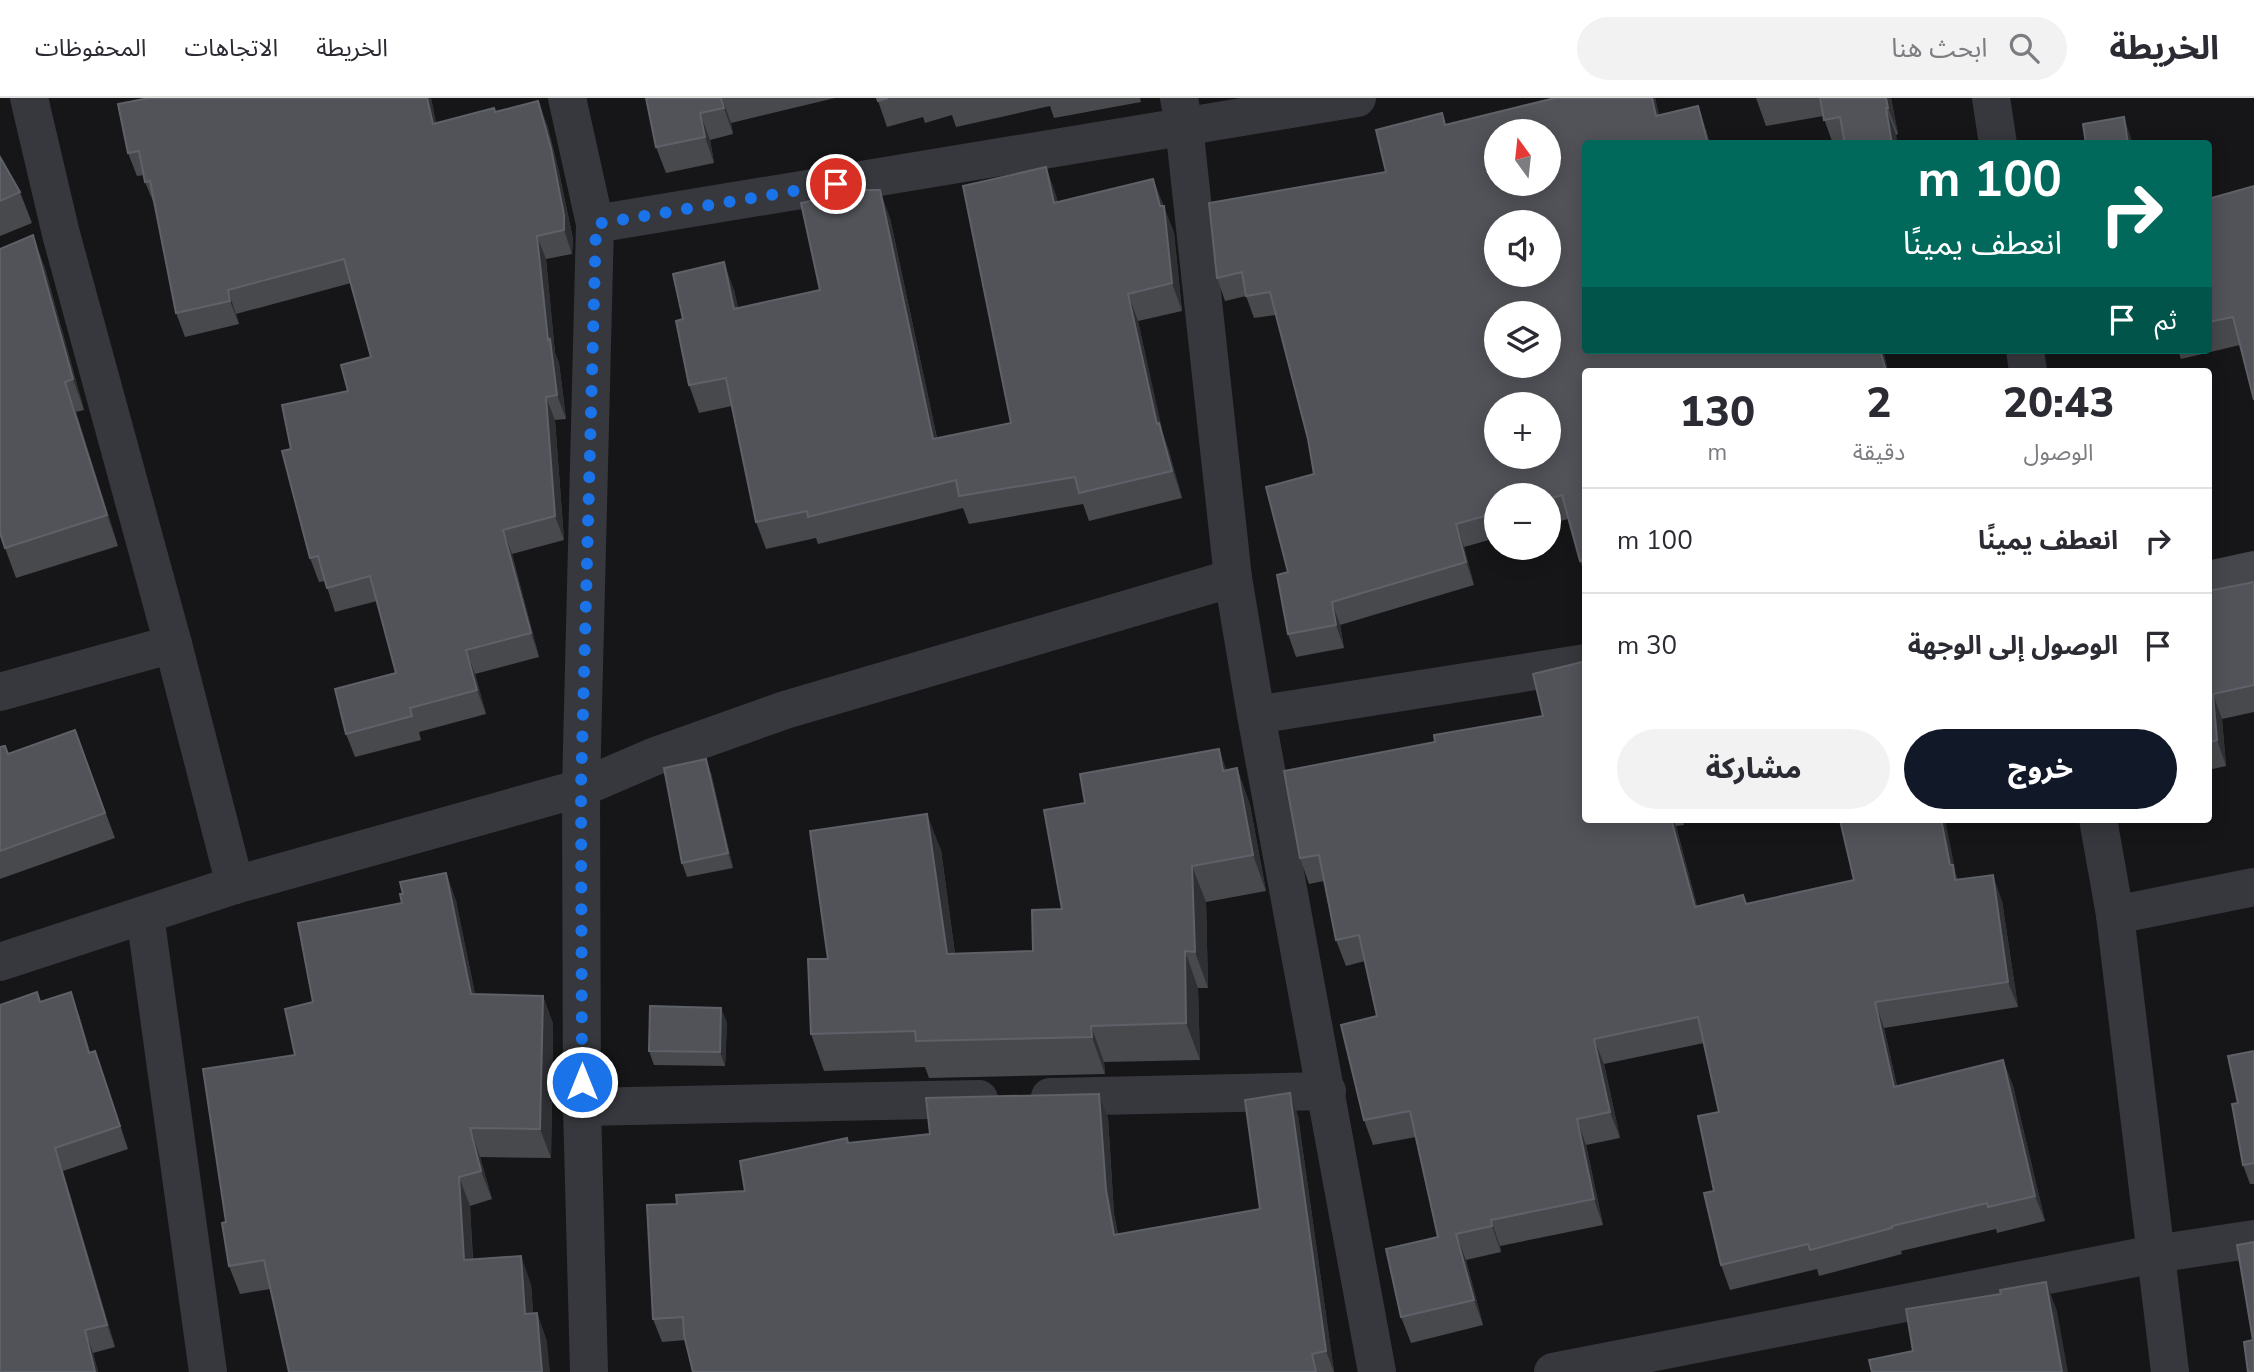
<!DOCTYPE html>
<html lang="ar">
<meta charset="utf-8">
<style>
body{margin:0;font-family:"Nunito Sans","Noto Sans Arabic",sans-serif;background:#f2f2f3;color:#2b2b33;direction:rtl;height:100vh;display:flex;flex-direction:column;font-size:26px;white-space:nowrap}
*{box-sizing:border-box;margin:0}
p{font-size:23px;color:#7c7c81}
.icon{flex:none;width:38px;height:38px;fill:none;stroke:currentColor;stroke-width:2;stroke-linecap:round;stroke-linejoin:round}
.map{position:relative;flex:1;overflow:hidden;direction:ltr}
.details{position:absolute;left:1582px;top:270px;width:630px;height:455px;display:flex;flex-direction:column;background:#fff;border-radius:7px;box-shadow:0 4px 18px #0003;direction:rtl}
.details>*{flex:none}
.hud{position:absolute;left:1582px;top:42px;width:630px;height:214px;border-radius:7px;box-shadow:0 4px 18px #0003;direction:rtl;background:#00695c;color:#fff;overflow:hidden}
.needle{width:46px;rotate:345deg}
.fabs{position:absolute;left:1484px;top:21px;display:grid;gap:14px}
.fabs a{display:grid;place-items:center;width:77px;height:77px;border-radius:50%;background:#fff;box-shadow:0 4px 18px #0003;font-size:35px}
.pin{position:absolute;display:grid;place-items:center;width:60px;height:60px;color:#fff;margin:-30px;border:4px solid #fff;border-radius:50%;box-shadow:0 2px 7px #0007}
.me{position:absolute;width:77px;margin:-38px;rotate:0deg;stroke-linejoin:round;filter:drop-shadow(0 0 5px #0008)}
.turn{display:flex;align-items:center;gap:24px;height:147px;padding:0 35px;font-size:32px}
.turn .icon{width:91px;height:91px;stroke-width:2.5}
.turn b{display:block;font-size:49px;line-height:60px}
.then{display:flex;align-items:center;height:66px;padding:0 35px;background:#0003;gap:14px;font-size:26px}
.eta{display:flex;justify-content:space-evenly;align-items:center;height:119px;text-align:center}
.eta b{font-size:42px;font-weight:800;line-height:49px}
.action{display:flex;gap:14px;margin-top:auto;padding:14px 35px}
.action a{flex:1;height:80px;border-radius:42px;background:#111827;color:#fff;font-size:28px;font-weight:800;line-height:80px;text-align:center}
.action a+a{background:#f2f2f3;color:#2b2b33}
ul{padding:0;list-style:none}
li{display:flex;align-items:center;gap:21px;height:105px;padding:0 35px;border-top:2px solid #e1e1e2}
li div{flex:1}
li b{display:block;font-size:26px}
li em{font-style:normal}
header{display:flex;align-items:center;gap:42px;box-sizing:border-box;height:98px;padding:0 35px;background:#fff;border-bottom:2px solid #e1e1e2}
header strong{font-size:33px}
nav{display:flex;gap:38px;margin-inline-start:auto;font-size:24px}
.search{width:490px;height:63px;background:#f2f2f3;display:flex;align-items:center;gap:18px;box-sizing:border-box;padding:0 24px;border-radius:38px;color:#7c7c81;font-size:26px}
.map>svg:first-child{display:block}
</style>
<header>
<strong>الخريطة</strong>
<div class="search"><svg class="icon" aria-label="search" viewBox="0 0 24 24"><circle cx="10" cy="10" r="6"/><path d="M15 15l6 6"/></svg>ابحث هنا</div>
<nav><a>الخريطة</a><a>الاتجاهات</a><a>المحفوظات</a></nav>
</header>
<div class="map">
<svg width="2254" height="1274" viewBox="0 0 2254 1274">
<rect width="100%" height="100%" fill="#161618"/>
<g fill="none" stroke-linecap="round" stroke-linejoin="round">
<g stroke="#37383d" stroke-width="38">
<path d="M 29,0 L 61,136 L 173,546 L 235,787"/>
<path d="M 567,0 L 595,126 L 581,690 L 582,1009 L 589,1274"/>
<path d="M 1179,0 L 1184,28 L 1233,480 L 1256,617 L 1377,1274"/>
<path d="M 1991,0 L 1998,46"/>
<path d="M 595,126 L 1357,0"/>
<path d="M 2025,252 L 2028,273"/>
<path d="M 0,594 L 173,546"/>
<path d="M 1256,617 L 1586,565"/>
<path d="M 2098,721 L 2115,817 L 2170,1274"/>
<path d="M 145,817 L 208,1274"/>
<path d="M 2115,817 L 2254,789"/>
<path d="M 0,864 L 235,787 L 581,690 L 653,659 L 785,612 L 1233,480"/>
<path d="M 1050,999 L 1327,993"/>
<path d="M 582,1009 L 979,1001"/>
<path d="M 1553,1274 L 2155,1156 L 2254,1141"/>
</g>
<path stroke="#45474d" stroke-width="38" d="M 2208,482 L 2254,472"/>
</g>
<g fill="#47494d">
<path d="M 149,0 L 431,0 L 436,25 L 495,14 L 547,26 L 559,74 L 573,141 L 572,156 L 546,161 L 555,255 L 559,265 L 566,321 L 555,322 L 564,442 L 512,456 L 539,559 L 475,576 L 486,616 L 419,634 L 421,642 L 355,659 L 346,636 L 396,575 L 377,503 L 335,514 L 325,483 L 319,484 L 310,460 L 291,351 L 348,293 L 371,259 L 351,185 L 236,216 L 239,226 L 185,239 L 176,215 L 155,108 L 145,84 L 144,77 L 137,78 L 128,55 Z"/>
<path d="M 646,0 L 835,0 L 731,25 L 733,36 L 710,42 L 714,65 L 666,75 L 656,49 Z"/>
<path d="M 877,0 L 1140,0 L 1141,4 L 1054,20 L 1050,8 L 956,29 L 952,17 L 925,25 L 923,19 L 887,29 Z"/>
<path d="M 1555,0 L 1655,0 L 1659,17 L 1706,31 L 1710,46 L 1586,46 L 1586,252 L 1883,252 L 1888,273 L 1586,273 L 1586,479 L 1580,463 L 1568,421 L 1549,426 L 1549,397 L 1496,397 L 1496,440 L 1464,449 L 1474,487 L 1340,527 L 1344,550 L 1296,559 L 1288,536 L 1288,474 L 1314,376 L 1308,341 L 1276,217 L 1254,220 L 1246,198 L 1225,203 L 1217,180 L 1386,74 L 1442,15 L 1446,27 Z"/>
<path d="M 1756,0 L 1891,0 L 1898,36 L 1896,37 L 1897,46 L 1833,46 L 1823,18 L 1766,28 Z"/>
<path d="M 0,59 L 20,94 L 32,125 L 0,138 Z"/>
<path d="M 1046,69 L 1058,104 L 1153,81 L 1174,135 L 1182,213 L 1138,223 L 1162,335 L 1169,353 L 1182,400 L 1089,423 L 1083,406 L 969,426 L 963,410 L 818,446 L 816,440 L 766,451 L 756,424 L 732,308 L 699,315 L 689,287 L 683,221 L 734,192 L 738,210 L 820,192 L 890,120 L 937,340 L 1011,325 Z"/>
<path d="M 2208,101 L 2240,247 L 2181,261 L 2178,252 L 2208,252 Z"/>
<path d="M 44,167 L 84,312 L 76,314 L 118,448 L 16,480 L 5,450 Z"/>
<path d="M 2254,484 L 2254,614 L 2222,621 L 2226,668 L 2208,672 L 2208,493 Z"/>
<path d="M 1543,618 L 1586,721 L 1682,721 L 1684,727 L 1676,728 L 1697,808 L 1746,806 L 1956,776 L 1958,782 L 2002,803 L 2018,909 L 1884,930 L 1897,988 L 2003,962 L 2013,988 L 2045,1123 L 1997,1135 L 1996,1131 L 1901,1153 L 1902,1156 L 1819,1178 L 1817,1171 L 1730,1192 L 1721,1167 L 1714,1093 L 1719,1014 L 1704,945 L 1604,966 L 1620,1040 L 1586,1047 L 1603,1127 L 1500,1148 L 1501,1154 L 1466,1162 L 1483,1227 L 1411,1245 L 1401,1219 L 1438,1139 L 1416,1039 L 1373,1047 L 1364,1022 L 1377,918 L 1365,863 L 1346,868 L 1336,842 L 1324,783 L 1309,786 L 1300,760 L 1435,644 Z"/>
<path d="M 75,632 L 115,740 L 0,781 L 0,649 L 8,656 Z"/>
<path d="M 1237,670 L 1250,707 L 1266,793 L 1206,804 L 1208,890 L 1198,890 L 1200,962 L 1104,964 L 1105,976 L 929,980 L 925,969 L 824,973 L 811,936 L 828,861 L 941,752 L 955,856 L 1033,853 L 1062,811 L 1085,705 Z"/>
<path d="M 711,675 L 733,770 L 687,779 L 682,765 Z"/>
<path d="M 446,775 L 456,803 L 475,896 L 543,898 L 553,926 L 551,1060 L 480,1059 L 492,1101 L 470,1108 L 473,1161 L 531,1186 L 533,1215 L 537,1215 L 547,1244 L 270,1191 L 240,1196 L 229,1168 L 226,1124 L 295,957 L 313,904 L 402,805 L 403,796 Z"/>
<path d="M 41,904 L 79,917 L 90,954 L 103,975 L 128,1051 L 63,1073 L 115,1249 L 93,1255 L 98,1274 L 0,1274 Z"/>
<path d="M 727,924 L 725,968 L 654,967 L 649,953 Z"/>
<path d="M 2254,953 L 2254,1086 L 2250,1086 L 2243,1067 L 2238,1005 Z"/>
<path d="M 1290,995 L 1298,1018 L 1334,1274 L 693,1274 L 686,1242 L 662,1244 L 653,1221 L 677,1106 L 745,1093 L 849,1045 L 930,1036 L 1099,996 L 1108,1020 L 1114,1116 L 1118,1136 L 1260,1111 Z"/>
</g>
<g fill="#2f3033">
<path d="M 427,0 L 431,0 L 441,50 L 433,26 Z"/>
<path d="M 722,0 L 731,25 L 733,36 L 724,10 Z"/>
<path d="M 1652,0 L 1655,0 L 1665,41 L 1656,18 Z"/>
<path d="M 1886,0 L 1891,0 L 1898,36 L 1888,10 Z"/>
<path d="M 538,3 L 547,26 L 559,74 L 573,141 L 572,156 L 564,132 Z"/>
<path d="M 1698,8 L 1706,31 L 1710,46 L 1708,46 Z"/>
<path d="M 1886,10 L 1896,37 L 1897,46 L 1892,46 Z"/>
<path d="M 700,15 L 710,42 L 714,65 L 705,39 Z"/>
<path d="M 2124,19 L 2133,46 L 2128,46 Z"/>
<path d="M 1046,69 L 1056,97 L 1064,132 L 1054,105 Z"/>
<path d="M 1153,81 L 1174,135 L 1182,213 L 1172,185 L 1160,108 Z"/>
<path d="M 880,92 L 890,120 L 943,369 L 933,341 Z"/>
<path d="M 33,137 L 44,167 L 84,312 L 73,281 Z"/>
<path d="M 537,138 L 546,161 L 555,255 L 559,265 L 566,321 L 557,297 L 548,242 Z"/>
<path d="M 724,164 L 734,192 L 744,238 L 734,211 Z"/>
<path d="M 228,192 L 236,216 L 239,226 L 230,203 Z"/>
<path d="M 1128,196 L 1138,223 L 1163,335 L 1169,353 L 1182,400 L 1157,326 Z"/>
<path d="M 1880,252 L 1883,252 L 1888,273 L 1886,273 Z"/>
<path d="M 65,284 L 76,314 L 118,448 L 107,417 Z"/>
<path d="M 546,299 L 555,322 L 564,442 L 555,418 Z"/>
<path d="M 1456,426 L 1464,449 L 1474,487 L 1466,464 Z"/>
<path d="M 503,432 L 512,456 L 539,559 L 531,535 Z"/>
<path d="M 1332,504 L 1340,527 L 1344,550 L 1336,527 Z"/>
<path d="M 466,552 L 475,576 L 486,616 L 477,592 Z"/>
<path d="M 2213,596 L 2222,621 L 2226,668 L 2217,642 Z"/>
<path d="M 1219,651 L 1232,687 L 1223,673 Z"/>
<path d="M 706,661 L 711,675 L 733,770 L 728,755 Z"/>
<path d="M 1237,670 L 1250,707 L 1266,793 L 1253,757 Z"/>
<path d="M 927,716 L 941,752 L 960,893 L 947,856 Z"/>
<path d="M 1671,721 L 1673,721 L 1676,728 L 1704,834 L 1695,809 Z"/>
<path d="M 1941,721 L 1945,721 L 1956,776 L 1962,792 L 1965,808 L 1950,767 Z"/>
<path d="M 1192,768 L 1206,804 L 1208,890 L 1195,854 Z"/>
<path d="M 446,775 L 456,803 L 481,925 L 471,896 Z"/>
<path d="M 1993,777 L 2002,803 L 2018,909 L 2008,884 Z"/>
<path d="M 1185,853 L 1198,890 L 1200,962 L 1186,925 Z"/>
<path d="M 71,894 L 79,917 L 97,978 L 89,955 Z"/>
<path d="M 543,898 L 553,926 L 551,1060 L 540,1031 Z"/>
<path d="M 1875,904 L 1884,930 L 1903,1015 L 1894,989 Z"/>
<path d="M 721,910 L 727,924 L 725,968 L 720,954 Z"/>
<path d="M 1091,928 L 1104,964 L 1105,976 L 1092,939 Z"/>
<path d="M 1594,941 L 1604,966 L 1620,1040 L 1610,1014 Z"/>
<path d="M 95,953 L 103,975 L 128,1051 L 120,1028 Z"/>
<path d="M 2003,962 L 2013,988 L 2045,1123 L 2035,1098 Z"/>
<path d="M 1290,995 L 1298,1018 L 1334,1274 L 1326,1253 Z"/>
<path d="M 1099,996 L 1108,1020 L 1114,1116 L 1122,1160 L 1114,1137 L 1106,1092 Z"/>
<path d="M 1577,1021 L 1586,1047 L 1603,1127 L 1594,1101 Z"/>
<path d="M 470,1030 L 480,1059 L 492,1101 L 481,1073 Z"/>
<path d="M 55,1050 L 63,1073 L 115,1249 L 107,1227 Z"/>
<path d="M 459,1079 L 470,1108 L 474,1190 L 464,1162 Z"/>
<path d="M 1491,1122 L 1500,1148 L 1501,1154 L 1492,1128 Z"/>
<path d="M 1456,1136 L 1466,1162 L 1483,1227 L 1474,1202 Z"/>
<path d="M 521,1158 L 531,1186 L 535,1244 L 525,1216 Z"/>
<path d="M 2046,1184 L 2057,1213 L 2068,1274 L 2062,1274 Z"/>
<path d="M 537,1215 L 547,1244 L 550,1274 L 542,1274 Z"/>
<path d="M 85,1232 L 93,1255 L 98,1274 L 95,1274 Z"/>
</g>
<g fill="#525359" stroke="#5f6168" stroke-width="2" fill-rule="evenodd">
<path d="M 149,0 L 427,0 L 433,26 L 494,10 L 495,14 L 538,3 L 551,50 L 564,117 L 564,132 L 537,138 L 548,242 L 550,241 L 557,297 L 546,299 L 555,418 L 503,432 L 531,535 L 466,552 L 477,592 L 410,610 L 412,618 L 346,636 L 335,591 L 396,575 L 370,478 L 327,490 L 318,458 L 310,460 L 282,353 L 291,351 L 282,307 L 348,293 L 341,267 L 371,259 L 344,161 L 228,192 L 230,203 L 176,215 L 150,83 L 145,84 L 139,53 L 128,55 L 118,6 Z"/>
<path d="M 646,0 L 721,0 L 724,10 L 700,15 L 705,39 L 656,49 Z"/>
<path d="M 877,0 L 888,0 L 878,3 Z"/>
<path d="M 1555,0 L 1652,0 L 1656,18 L 1698,8 L 1708,46 L 1586,46 L 1586,252 L 1880,252 L 1886,273 L 1586,273 L 1586,461 L 1580,463 L 1562,397 L 1549,401 L 1549,397 L 1496,397 L 1496,415 L 1456,426 L 1466,464 L 1332,504 L 1336,527 L 1288,536 L 1277,477 L 1288,474 L 1266,389 L 1314,376 L 1308,341 L 1270,194 L 1246,198 L 1242,174 L 1217,180 L 1209,105 L 1386,74 L 1376,32 L 1442,15 L 1445,27 ZM 1496,33 L 1549,33 L 1549,86 L 1496,86 ZM 1496,124 L 1549,124 L 1549,177 L 1496,177 ZM 1496,215 L 1549,215 L 1549,268 L 1496,268 ZM 1496,306 L 1549,306 L 1549,359 L 1496,359 Z"/>
<path d="M 1820,0 L 1886,0 L 1888,10 L 1886,10 L 1892,46 L 1845,46 L 1840,19 L 1824,22 Z"/>
<path d="M 2124,19 L 2128,46 L 2086,46 L 2083,26 Z"/>
<path d="M 0,59 L 20,94 L 0,103 Z"/>
<path d="M 1046,69 L 1054,105 L 1153,81 L 1160,108 L 1164,108 L 1172,185 L 1128,196 L 1157,326 L 1159,325 L 1172,373 L 1079,395 L 1075,379 L 959,398 L 956,382 L 808,419 L 807,413 L 756,424 L 726,280 L 689,287 L 676,223 L 683,221 L 673,176 L 724,164 L 734,211 L 820,192 L 801,105 L 861,92 L 880,92 L 933,341 L 1011,325 L 963,88 Z"/>
<path d="M 2254,88 L 2254,302 L 2233,219 L 2208,224 L 2208,101 Z"/>
<path d="M 33,137 L 73,281 L 65,284 L 107,417 L 5,450 L 0,435 L 0,151 Z"/>
<path d="M 2254,484 L 2254,587 L 2213,596 L 2217,642 L 2208,645 L 2208,493 Z"/>
<path d="M 1586,563 L 1586,721 L 1671,721 L 1695,809 L 1743,797 L 1746,806 L 1854,782 L 1840,722 L 1842,721 L 1941,721 L 1950,767 L 1953,767 L 1955,782 L 1993,777 L 2008,884 L 1875,904 L 1894,989 L 2003,962 L 2035,1098 L 1988,1109 L 1987,1105 L 1892,1128 L 1892,1130 L 1810,1152 L 1808,1146 L 1721,1167 L 1704,1095 L 1714,1093 L 1698,1018 L 1719,1014 L 1698,919 L 1594,941 L 1610,1014 L 1577,1021 L 1594,1101 L 1491,1122 L 1492,1128 L 1456,1136 L 1474,1202 L 1401,1219 L 1386,1151 L 1438,1139 L 1410,1013 L 1364,1022 L 1341,927 L 1377,918 L 1359,837 L 1336,842 L 1319,757 L 1300,760 L 1284,673 L 1435,644 L 1434,637 L 1543,618 L 1533,576 Z"/>
<path d="M 75,632 L 105,715 L 0,753 L 0,649 L 5,648 L 8,656 Z"/>
<path d="M 1219,651 L 1223,673 L 1237,670 L 1253,757 L 1192,768 L 1195,854 L 1185,853 L 1186,925 L 1091,928 L 1092,939 L 916,943 L 915,933 L 811,936 L 808,861 L 828,861 L 810,733 L 927,716 L 947,856 L 1033,853 L 1032,812 L 1062,811 L 1044,712 L 1085,705 L 1080,676 Z"/>
<path d="M 706,661 L 728,755 L 682,765 L 664,670 Z"/>
<path d="M 446,775 L 471,896 L 543,898 L 540,1031 L 470,1030 L 481,1073 L 459,1079 L 464,1162 L 521,1158 L 525,1216 L 537,1215 L 542,1274 L 289,1274 L 264,1162 L 229,1168 L 222,1125 L 226,1124 L 203,971 L 295,957 L 285,911 L 313,904 L 298,825 L 402,805 L 400,796 L 403,796 L 400,784 Z"/>
<path d="M 37,894 L 40,904 L 71,894 L 89,955 L 95,953 L 120,1028 L 55,1050 L 107,1227 L 85,1232 L 95,1274 L 0,1274 L 0,907 Z"/>
<path d="M 650,908 L 721,910 L 720,954 L 649,953 Z"/>
<path d="M 2254,953 L 2254,1065 L 2243,1067 L 2232,1006 L 2238,1005 L 2228,958 Z"/>
<path d="M 1290,995 L 1326,1253 L 1312,1256 L 1316,1274 L 693,1274 L 684,1237 L 683,1219 L 653,1221 L 647,1107 L 677,1106 L 676,1097 L 745,1093 L 740,1063 L 847,1040 L 848,1045 L 930,1036 L 926,1000 L 1099,996 L 1106,1092 L 1114,1137 L 1260,1111 L 1245,1002 Z"/>
<path d="M 2254,1144 L 2254,1274 L 2248,1274 L 2244,1244 L 2253,1242 L 2237,1147 Z"/>
<path d="M 2046,1184 L 2062,1274 L 1872,1274 L 1869,1262 L 1913,1253 L 1906,1211 L 2001,1196 L 2000,1192 Z"/>
</g>
<g fill="none" stroke-linecap="round" stroke-linejoin="round">
<path stroke="#1a73e8" stroke-width="12" stroke-dasharray="0 21.6" d="M 582,984 L 581,690 L 596,126 L 836,86"/>
</g>
</svg>
<div class="fabs">
<a><svg class="needle" viewBox="-14 -14 28 28"><path d="M0-13l5 13h-10z" fill="#e53935"/><path d="M0 13l5-13h-10z" fill="#7c7c81"/></svg></a>
<a><svg class="icon" aria-label="sound" viewBox="0 0 24 24"><path d="M4 9h4l5-4v14l-5-4H4zM17 9q2 3 0 6"/></svg></a>
<a><svg class="icon" aria-label="layers" viewBox="0 0 24 24"><path d="M12 4l9 5-9 5-9-5zM3 14l9 5 9-5"/></svg></a>
<a>+</a>
<a>−</a>
</div>
<div class="pin" style="left:836px;top:86px;background:#d93025"><svg class="icon" aria-label="arrive" viewBox="0 0 24 24"><path d="M6 21V4h12l-3 4 3 4H6"/></svg></div>
<svg class="me" style="left:582px;top:984px" viewBox="-20 -20 40 40"><circle r="17" fill="#1a73e8" stroke="#fff" stroke-width="3"/><path d="M0-11L8 9 0 5-8 9z" fill="#fff"/></svg>
<div class="hud">
<div class="turn"><svg class="icon" aria-label="right" viewBox="0 0 24 24"><path d="M7 20v-9h11M14 6l5 5-5 5"/></svg><div><b>100 m</b>انعطف يمينًا</div></div>
<div class="then">ثم<svg class="icon" aria-label="arrive" viewBox="0 0 24 24"><path d="M6 21V4h12l-3 4 3 4H6"/></svg></div>
</div>
<section class="details">
<div class="eta">
<div><b>20:43</b><p>الوصول</p></div>
<div><b>2</b><p>دقيقة</p></div>
<div><b>130</b><p>m</p></div>
</div>
<ul>
<li><svg class="icon" aria-label="right" viewBox="0 0 24 24"><path d="M7 20v-9h11M14 6l5 5-5 5"/></svg><div><b>انعطف يمينًا</b></div><em>100 m</em></li>
<li><svg class="icon" aria-label="arrive" viewBox="0 0 24 24"><path d="M6 21V4h12l-3 4 3 4H6"/></svg><div><b>الوصول إلى الوجهة</b></div><em>30 m</em></li>
</ul>
<div class="action"><a>خروج</a><a>مشاركة</a></div>
</section>
</div>
